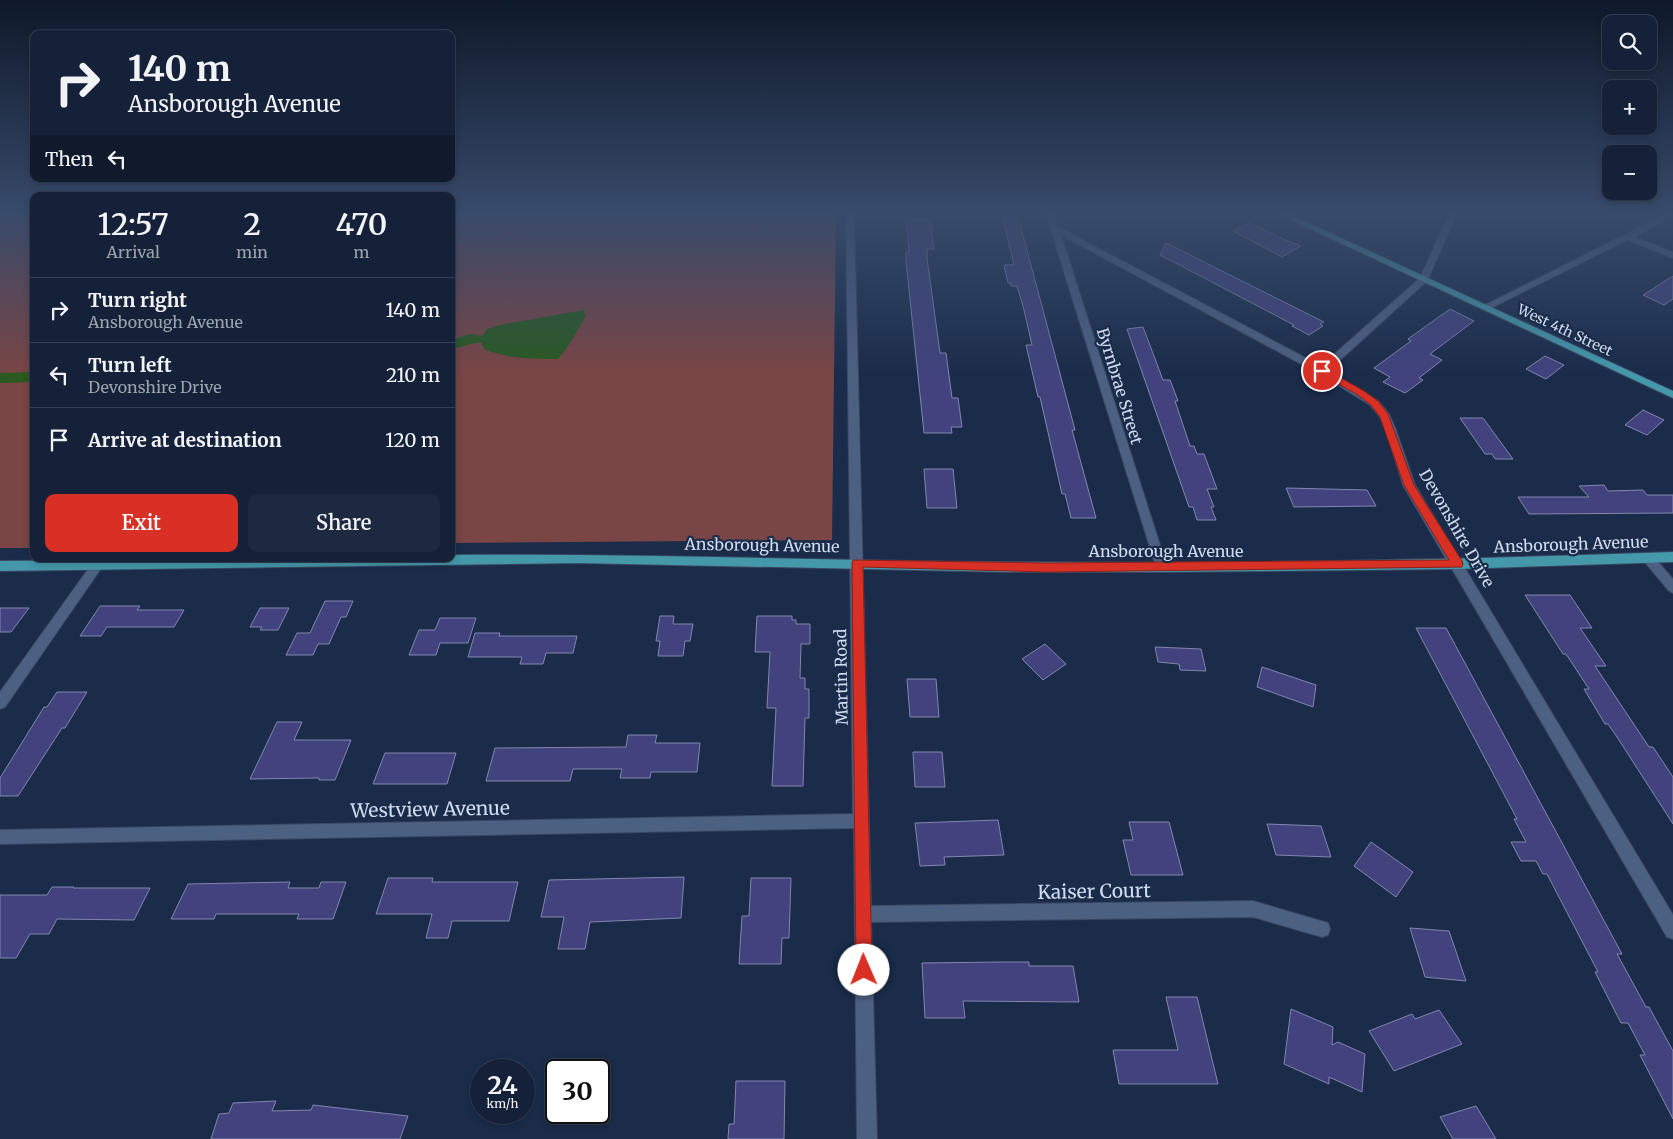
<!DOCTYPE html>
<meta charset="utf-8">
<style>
body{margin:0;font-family:Merriweather,serif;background:#1d2940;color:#f1f3f6;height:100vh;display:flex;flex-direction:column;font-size:19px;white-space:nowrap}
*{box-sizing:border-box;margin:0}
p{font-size:16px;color:#9da3ae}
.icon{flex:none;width:28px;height:28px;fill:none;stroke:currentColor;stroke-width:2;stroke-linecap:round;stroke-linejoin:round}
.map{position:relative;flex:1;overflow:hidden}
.panel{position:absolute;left:30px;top:192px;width:425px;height:370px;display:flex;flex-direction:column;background:#142138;border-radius:10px;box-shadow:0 2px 8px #0003,0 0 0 1px #333e53}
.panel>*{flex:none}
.hud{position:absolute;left:30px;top:30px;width:425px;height:152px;border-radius:10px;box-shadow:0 2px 8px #0003,0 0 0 1px #333e53;background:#142138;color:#f1f3f6;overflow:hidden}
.controls{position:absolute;left:1602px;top:15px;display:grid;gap:10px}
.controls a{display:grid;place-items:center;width:55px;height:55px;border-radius:10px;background:#142138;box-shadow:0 2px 8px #0003,0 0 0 1px #333e53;font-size:25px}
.speed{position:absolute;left:470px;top:1059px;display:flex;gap:10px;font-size:25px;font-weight:700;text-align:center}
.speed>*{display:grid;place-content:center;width:65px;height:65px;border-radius:50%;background:#142138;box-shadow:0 2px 8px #0003,0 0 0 1px #333e53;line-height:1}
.speed small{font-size:12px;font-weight:400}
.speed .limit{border:2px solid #111;border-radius:8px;background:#fff;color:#111}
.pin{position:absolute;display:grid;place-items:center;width:42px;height:42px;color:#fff;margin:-21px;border:2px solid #fff;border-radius:50%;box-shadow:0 1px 5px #0007}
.me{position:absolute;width:55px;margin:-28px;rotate:359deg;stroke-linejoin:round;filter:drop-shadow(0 0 4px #0008)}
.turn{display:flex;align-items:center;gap:18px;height:105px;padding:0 15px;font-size:22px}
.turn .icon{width:65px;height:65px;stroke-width:2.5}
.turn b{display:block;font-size:35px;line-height:42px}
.then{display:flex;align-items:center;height:48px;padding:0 15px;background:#0003;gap:10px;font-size:19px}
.eta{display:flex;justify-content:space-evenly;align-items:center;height:85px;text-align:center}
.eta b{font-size:30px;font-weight:600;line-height:35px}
.cta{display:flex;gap:10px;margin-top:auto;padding:10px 15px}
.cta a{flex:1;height:58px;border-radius:10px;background:#d93025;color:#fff;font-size:20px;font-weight:600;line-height:58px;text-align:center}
.cta a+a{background:#1d2940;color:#f1f3f6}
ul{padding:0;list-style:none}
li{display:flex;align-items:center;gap:15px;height:65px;padding:0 15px;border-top:1px solid #333e53}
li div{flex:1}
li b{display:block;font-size:19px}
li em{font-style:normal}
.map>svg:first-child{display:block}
</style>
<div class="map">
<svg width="1673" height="1139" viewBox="0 0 1673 1139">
<rect width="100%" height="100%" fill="#1a2c4a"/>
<g fill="#794545">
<rect x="0" y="214" width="34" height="334"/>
<path d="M 451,214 L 836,214 L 832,540 L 451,543 Z"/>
</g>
<path fill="#2a5921" d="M 584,310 L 586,316 C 577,330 570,346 558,359 C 534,359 507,359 484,349 L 480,339 L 487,329 L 499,325 Z"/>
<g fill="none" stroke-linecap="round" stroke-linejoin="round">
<g fill="#2a5921" fill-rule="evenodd">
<path d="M 469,334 L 486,336 L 488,339 L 486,342 L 470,344 L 451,350 L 451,340 Z"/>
<path d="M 34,372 L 34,382 L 0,383 L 0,373 Z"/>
</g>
</g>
<g fill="#41427e" stroke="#8386ae">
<path d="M 1003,218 L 1018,218 L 1020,224 L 1075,430 L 1072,430 L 1096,518 L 1071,518 L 1065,494 L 1062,494 L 1040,397 L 1038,397 L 1026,345 L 1032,345 L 1023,306 L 1017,286 L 1011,286 L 1011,283 L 1008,283 L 1004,265 L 1014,265 Z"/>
<path d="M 906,219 L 930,220 L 934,249 L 927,249 L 927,258 L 940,353 L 946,353 L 952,398 L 958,398 L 962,427 L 951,427 L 952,433 L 924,433 L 906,261 L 906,252 L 909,252 Z"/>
<path d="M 1250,223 L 1283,239 L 1301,246 L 1282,257 L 1233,231 Z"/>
<path d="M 1166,243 L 1324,322 L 1320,324 L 1323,326 L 1309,335 L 1292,326 L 1294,325 L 1160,255 Z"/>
<path d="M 1673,276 L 1673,299 L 1664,305 L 1643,295 Z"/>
<path d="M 1450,309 L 1474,321 L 1430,354 L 1442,360 L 1419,378 L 1423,380 L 1405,393 L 1383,382 L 1390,377 L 1374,368 L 1411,341 L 1408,339 Z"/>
<path d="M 1143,327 L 1163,380 L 1170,380 L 1178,401 L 1175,401 L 1190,446 L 1194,446 L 1197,454 L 1204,454 L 1217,489 L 1207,489 L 1214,507 L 1211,507 L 1216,520 L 1197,520 L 1193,507 L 1189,507 L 1127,329 Z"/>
<path d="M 1545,356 L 1564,365 L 1546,379 L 1526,369 Z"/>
<path d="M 1643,410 L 1664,420 L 1647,435 L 1625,425 Z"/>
<path d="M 1460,418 L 1483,418 L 1513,459 L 1495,459 L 1492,454 L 1485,454 Z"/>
<path d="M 924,469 L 953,469 L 957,508 L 927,508 Z"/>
<path d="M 1604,485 L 1608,491 L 1643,490 L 1647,495 L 1673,495 L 1673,513 L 1529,514 L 1518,497 L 1589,497 L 1579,486 Z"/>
<path d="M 1286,488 L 1367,490 L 1376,506 L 1294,507 Z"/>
<path d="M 1525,595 L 1570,595 L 1592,628 L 1580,628 L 1606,666 L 1595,666 L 1649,747 L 1653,747 L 1673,777 L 1673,824 L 1617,737 L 1608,724 L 1605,724 L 1584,689 L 1589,689 L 1566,654 L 1563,654 Z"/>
<path d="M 325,601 L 353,601 L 346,617 L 341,617 L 329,644 L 318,644 L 313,655 L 286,655 L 297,633 L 310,633 Z"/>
<path d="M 100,606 L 140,606 L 137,610 L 184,610 L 174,627 L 107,627 L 101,636 L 80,636 Z"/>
<path d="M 0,608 L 29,608 L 11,632 L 0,632 Z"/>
<path d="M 260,608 L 289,608 L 278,630 L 260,630 L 262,627 L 250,627 Z"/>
<path d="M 660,616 L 674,616 L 673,624 L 693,624 L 690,641 L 685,641 L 683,656 L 658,656 L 660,641 L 656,641 Z"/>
<path d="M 757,616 L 792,616 L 792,620 L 796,620 L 796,624 L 810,624 L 810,644 L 801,644 L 800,678 L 805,678 L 805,689 L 809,689 L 809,718 L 805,718 L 803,786 L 772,786 L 776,708 L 767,708 L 770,652 L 755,652 Z"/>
<path d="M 440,618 L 476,618 L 468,643 L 440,643 L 436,655 L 409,655 L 419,630 L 435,630 Z"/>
<path d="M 1416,628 L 1446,628 L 1622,954 L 1617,954 L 1646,1007 L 1649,1007 L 1673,1051 L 1673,1119 L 1640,1055 L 1645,1055 L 1628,1023 L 1621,1023 L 1595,972 L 1598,972 L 1547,874 L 1543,874 L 1536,861 L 1521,861 L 1511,842 L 1526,842 L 1514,819 L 1517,819 Z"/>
<path d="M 475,633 L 500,633 L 499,636 L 577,636 L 573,653 L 546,653 L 543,664 L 520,664 L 522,657 L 468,657 Z"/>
<path d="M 1045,644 L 1066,664 L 1043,680 L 1022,659 Z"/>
<path d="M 1155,647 L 1201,649 L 1206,671 L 1180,670 L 1179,664 L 1158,662 Z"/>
<path d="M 1262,667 L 1316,685 L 1313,707 L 1257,687 Z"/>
<path d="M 907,679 L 936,679 L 939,717 L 910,717 Z"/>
<path d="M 57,692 L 87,692 L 65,728 L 62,728 L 18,796 L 0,796 L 0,778 L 44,707 L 47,707 Z"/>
<path d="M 277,722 L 302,722 L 294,740 L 351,740 L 335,780 L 319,780 L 319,778 L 250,779 Z"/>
<path d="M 628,735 L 657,735 L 655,743 L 700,743 L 697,772 L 651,772 L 650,778 L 620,778 L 622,769 L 573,769 L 570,781 L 486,781 L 495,748 L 626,747 Z"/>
<path d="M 913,752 L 942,752 L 945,787 L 915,787 Z"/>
<path d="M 385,753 L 456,753 L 447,784 L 373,784 Z"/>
<path d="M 998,820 L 1004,855 L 944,857 L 945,865 L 920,866 L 915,823 Z"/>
<path d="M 1129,822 L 1169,822 L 1183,875 L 1131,875 L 1123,840 L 1133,840 Z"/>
<path d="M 1267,824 L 1321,826 L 1331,857 L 1276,855 Z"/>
<path d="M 1371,842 L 1413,872 L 1396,897 L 1354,866 Z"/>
<path d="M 684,877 L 681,918 L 590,922 L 585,949 L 558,949 L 564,917 L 541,917 L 549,880 Z"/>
<path d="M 388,878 L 433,878 L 432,882 L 518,882 L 509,921 L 452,921 L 448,938 L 426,938 L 432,914 L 376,914 Z"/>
<path d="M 751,878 L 791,878 L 789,938 L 782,938 L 781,964 L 739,964 L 742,916 L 749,916 Z"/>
<path d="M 290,882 L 288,888 L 319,888 L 321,882 L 346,882 L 333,919 L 297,919 L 299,914 L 216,914 L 214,919 L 171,919 L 188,884 Z"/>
<path d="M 52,887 L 74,887 L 73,888 L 150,888 L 134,920 L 57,919 L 49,934 L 30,934 L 16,958 L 0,958 L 0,895 L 47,895 Z"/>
<path d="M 1410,928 L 1449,931 L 1466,981 L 1425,977 Z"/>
<path d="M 1001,962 L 1029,962 L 1029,966 L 1073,966 L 1079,1002 L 963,1001 L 965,1018 L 925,1018 L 922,963 Z"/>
<path d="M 1166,997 L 1197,997 L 1218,1084 L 1119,1084 L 1113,1050 L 1178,1050 Z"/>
<path d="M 1291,1009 L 1333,1027 L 1332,1045 L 1338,1042 L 1365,1054 L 1362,1092 L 1329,1077 L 1329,1084 L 1284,1064 Z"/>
<path d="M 1439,1010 L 1462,1044 L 1394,1071 L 1369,1031 L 1412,1014 L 1415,1019 Z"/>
<path d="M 736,1081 L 785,1081 L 784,1139 L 728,1139 L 729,1124 L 734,1124 Z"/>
<path d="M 276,1101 L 272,1111 L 311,1110 L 313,1105 L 408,1116 L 400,1139 L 211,1139 L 219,1114 L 229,1113 L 233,1103 Z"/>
<path d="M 1476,1106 L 1496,1139 L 1453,1139 L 1440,1117 Z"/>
</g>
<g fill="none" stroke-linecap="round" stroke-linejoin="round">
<defs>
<g id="minor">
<path d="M 846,214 L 854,214 L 871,906 L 1253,901 L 1328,923 L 1330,929 L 1328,935 L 1322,937 L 1253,917 L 871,922 L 877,1139 L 857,1139 L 854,828 L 0,844 L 0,830 L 853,814 Z"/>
<path d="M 1046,214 L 1054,214 L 1058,227 L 1321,366 L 1420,278 L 1449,214 L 1457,214 L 1427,281 L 1328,371 L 1378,401 L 1389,414 L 1396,430 L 1415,485 L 1673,915 L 1673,939 L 1667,937 L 1403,485 L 1386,430 L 1380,417 L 1370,405 L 1318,373 L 1061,235 L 1167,567 L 1165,570 L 1157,570 Z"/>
<path d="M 1666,214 L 1673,214 L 1673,217 L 1634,237 L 1673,252 L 1673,258 L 1627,240 L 1489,309 L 1483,309 L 1481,307 Z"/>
<path d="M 1648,553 L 1652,555 L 1673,579 L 1673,593 L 1669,591 L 1644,561 L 1642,558 L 1644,555 Z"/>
<path d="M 98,559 L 102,561 L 104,564 L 102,567 L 5,707 L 0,709 L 0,692 L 94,561 Z"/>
</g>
<g id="major">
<path d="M 1278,214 L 1289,214 L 1673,391 L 1673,398 Z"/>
<path d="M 1673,552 L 1673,562 L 1458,569 L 1161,572 L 1008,572 L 578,563 L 0,571 L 0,561 L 187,559 L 451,559 L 451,555 C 638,553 824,561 1010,562 C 1231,564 1452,560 1673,552 Z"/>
</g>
</defs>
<use href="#minor" stroke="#394761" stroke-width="2"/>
<use href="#major" stroke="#394761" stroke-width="2"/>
<use href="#minor" fill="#4c6082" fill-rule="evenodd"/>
<use href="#major" fill="#4498aa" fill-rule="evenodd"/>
</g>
<linearGradient id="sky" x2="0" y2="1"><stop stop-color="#0e1829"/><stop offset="0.57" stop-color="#384b6b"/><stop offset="1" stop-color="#384b6b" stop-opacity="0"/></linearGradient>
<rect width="1673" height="374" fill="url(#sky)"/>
<path fill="#d93025" stroke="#8d1f18" d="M 1319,369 L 1325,369 L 1364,391 L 1378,401 L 1388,414 L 1414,485 L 1462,561 L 1463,564 L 1462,567 L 1047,572 L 863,567 L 872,970 L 870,976 L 864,978 L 858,976 L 856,970 L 852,563 L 853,560 L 1047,563 L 1449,560 L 1404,485 L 1380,417 L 1371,405 L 1358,395 L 1319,373 Z"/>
<g text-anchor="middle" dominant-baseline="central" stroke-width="4.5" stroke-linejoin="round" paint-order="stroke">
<g font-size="14" fill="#d0dcf0" stroke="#1a2c4a">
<text transform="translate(1565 330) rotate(25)">West 4th Street</text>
</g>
<g font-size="16" fill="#d0dcf0" stroke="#1a2c4a">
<text transform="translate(1120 386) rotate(73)">Byrnbrae Street</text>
<text transform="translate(1457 528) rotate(60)">Devonshire Drive</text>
<text transform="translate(1571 544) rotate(-2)">Ansborough Avenue</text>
<text transform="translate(762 545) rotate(1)">Ansborough Avenue</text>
<text x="1166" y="551">Ansborough Avenue</text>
<text transform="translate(841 677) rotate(-91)">Martin Road</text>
</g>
<g font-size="19" fill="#d0dcf0" stroke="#1a2c4a">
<text transform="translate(430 809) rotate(-1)">Westview Avenue</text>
<text transform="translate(1094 891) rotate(-1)">Kaiser Court</text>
</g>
</g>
</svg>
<div class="controls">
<a><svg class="icon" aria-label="search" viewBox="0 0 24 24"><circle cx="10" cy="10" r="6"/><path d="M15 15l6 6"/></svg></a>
<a>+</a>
<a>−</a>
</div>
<div class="speed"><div>24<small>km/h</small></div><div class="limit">30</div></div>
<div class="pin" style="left:1322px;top:371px;background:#d93025"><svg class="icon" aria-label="arrive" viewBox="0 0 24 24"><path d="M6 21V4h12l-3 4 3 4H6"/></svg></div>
<svg class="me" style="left:864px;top:970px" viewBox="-20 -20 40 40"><circle r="19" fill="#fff"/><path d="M0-13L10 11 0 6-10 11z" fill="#d93025"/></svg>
<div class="hud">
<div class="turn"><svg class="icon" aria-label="right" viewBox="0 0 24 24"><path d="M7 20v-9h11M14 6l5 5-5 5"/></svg><div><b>140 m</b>Ansborough Avenue</div></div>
<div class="then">Then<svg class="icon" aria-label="left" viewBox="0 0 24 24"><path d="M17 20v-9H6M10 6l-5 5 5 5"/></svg></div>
</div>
<section class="panel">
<div class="eta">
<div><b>12:57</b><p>Arrival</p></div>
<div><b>2</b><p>min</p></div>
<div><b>470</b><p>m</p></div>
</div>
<ul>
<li><svg class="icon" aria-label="right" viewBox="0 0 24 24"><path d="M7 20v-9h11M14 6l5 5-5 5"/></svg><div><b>Turn right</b><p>Ansborough Avenue</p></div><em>140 m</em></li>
<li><svg class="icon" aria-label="left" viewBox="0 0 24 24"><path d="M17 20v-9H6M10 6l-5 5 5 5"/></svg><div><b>Turn left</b><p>Devonshire Drive</p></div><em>210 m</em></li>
<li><svg class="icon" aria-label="arrive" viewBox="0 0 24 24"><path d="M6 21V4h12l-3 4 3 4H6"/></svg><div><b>Arrive at destination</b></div><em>120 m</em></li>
</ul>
<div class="cta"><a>Exit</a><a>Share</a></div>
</section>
</div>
